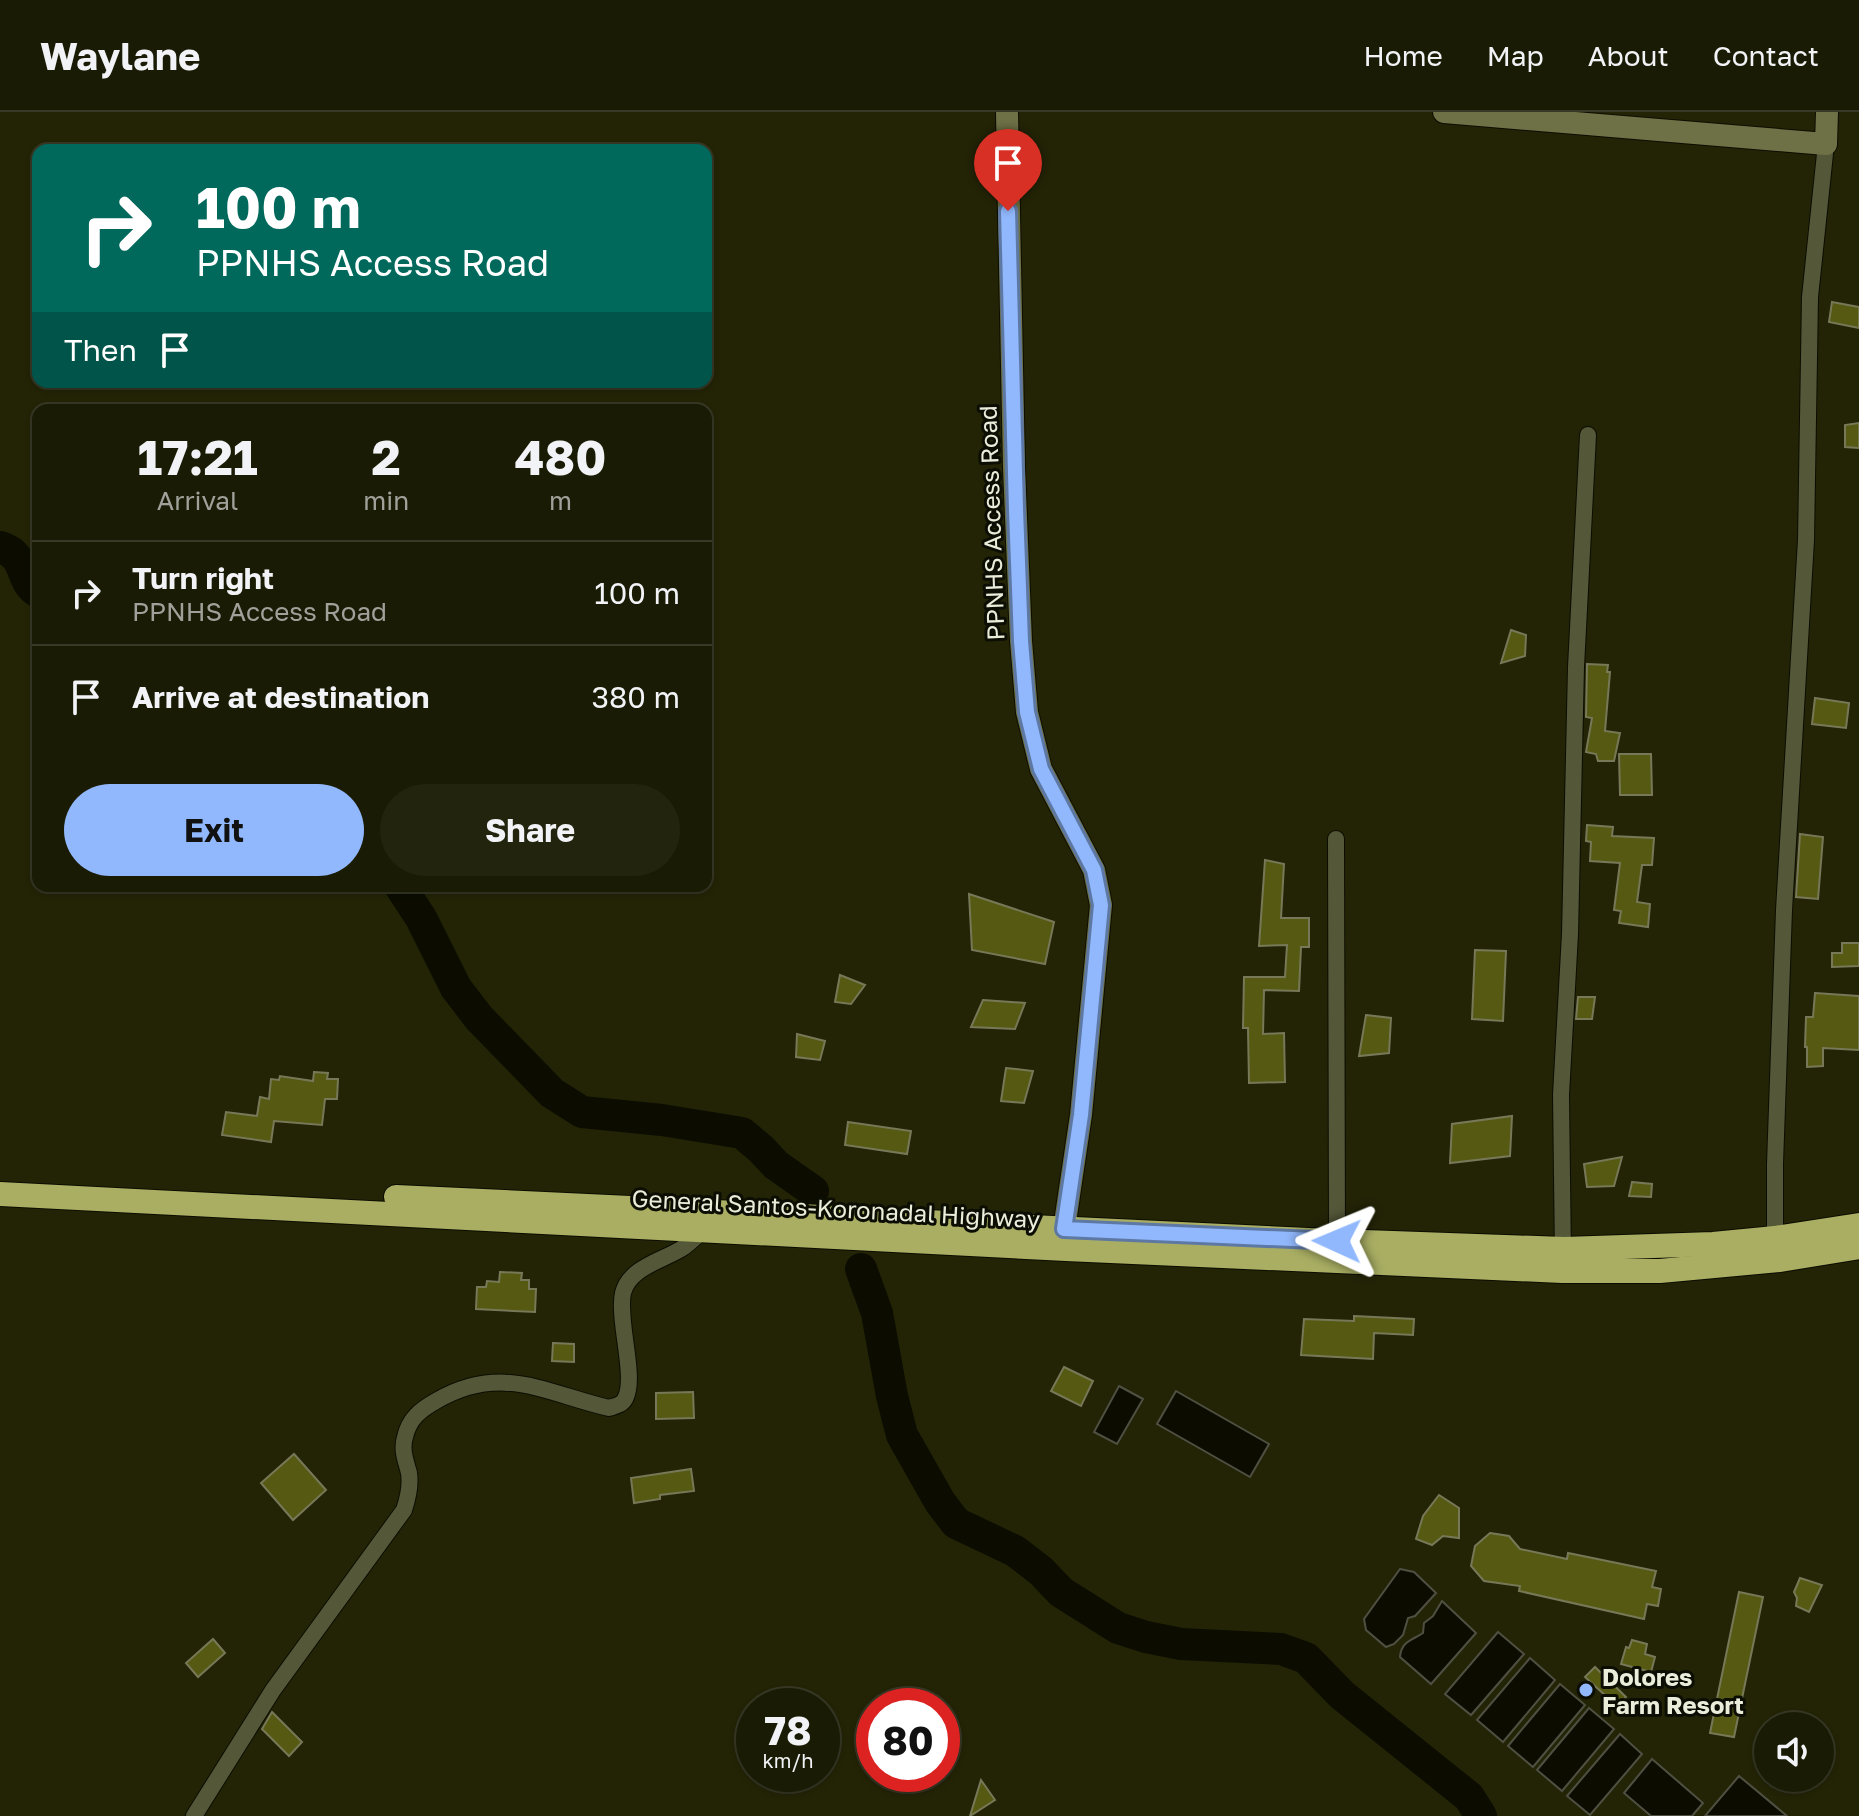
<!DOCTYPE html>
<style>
body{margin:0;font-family:"Golos Text",sans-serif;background:#23240e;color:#f1f3f6;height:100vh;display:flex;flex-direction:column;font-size:30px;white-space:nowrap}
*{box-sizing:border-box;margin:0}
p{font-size:26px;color:#9fa19a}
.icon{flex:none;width:44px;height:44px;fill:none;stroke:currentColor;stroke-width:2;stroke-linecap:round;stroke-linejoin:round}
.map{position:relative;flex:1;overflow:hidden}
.side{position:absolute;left:32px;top:292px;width:680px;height:488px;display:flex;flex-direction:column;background:#1a1b04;border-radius:16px;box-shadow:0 2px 6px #0004,0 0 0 2px #383926}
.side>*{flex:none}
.guide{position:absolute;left:32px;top:32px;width:680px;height:244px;border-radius:16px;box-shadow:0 2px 6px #0004,0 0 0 2px #383926;background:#00695c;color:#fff;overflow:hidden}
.controls{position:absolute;left:1754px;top:1600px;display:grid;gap:16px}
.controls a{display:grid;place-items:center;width:80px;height:80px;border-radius:50%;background:#1a1b04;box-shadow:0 2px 6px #0004,0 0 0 2px #383926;font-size:40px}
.speed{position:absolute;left:736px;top:1576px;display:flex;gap:16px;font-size:40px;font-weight:700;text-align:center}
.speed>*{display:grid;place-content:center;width:104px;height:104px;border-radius:50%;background:#1a1b04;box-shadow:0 2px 6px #0004,0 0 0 2px #383926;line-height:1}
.speed small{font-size:20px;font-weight:400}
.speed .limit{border:12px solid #d22;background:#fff;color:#111}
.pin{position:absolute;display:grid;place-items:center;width:68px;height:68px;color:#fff;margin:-82px -34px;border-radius:50% 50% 50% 0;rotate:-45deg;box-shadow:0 0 8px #0007}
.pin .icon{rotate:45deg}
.me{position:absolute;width:88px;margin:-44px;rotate:271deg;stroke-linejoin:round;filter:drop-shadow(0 0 6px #0008)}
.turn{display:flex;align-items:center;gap:28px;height:168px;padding:0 32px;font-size:36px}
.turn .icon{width:104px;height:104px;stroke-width:2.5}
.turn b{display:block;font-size:56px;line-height:68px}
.then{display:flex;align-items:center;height:76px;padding:0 32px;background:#0003;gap:16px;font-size:30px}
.eta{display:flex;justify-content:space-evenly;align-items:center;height:136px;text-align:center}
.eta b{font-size:48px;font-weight:700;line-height:56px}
.action{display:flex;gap:16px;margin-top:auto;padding:16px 32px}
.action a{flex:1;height:92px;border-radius:48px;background:#91b8fd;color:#111;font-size:32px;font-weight:700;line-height:92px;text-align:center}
.action a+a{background:#23240e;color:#f1f3f6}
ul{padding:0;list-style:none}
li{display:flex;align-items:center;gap:24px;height:104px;padding:0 32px;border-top:2px solid #383926}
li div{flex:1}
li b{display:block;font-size:30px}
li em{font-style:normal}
header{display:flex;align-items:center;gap:48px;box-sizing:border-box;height:112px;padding:0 40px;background:#1a1b04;border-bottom:2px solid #383926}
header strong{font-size:38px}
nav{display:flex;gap:44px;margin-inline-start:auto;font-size:28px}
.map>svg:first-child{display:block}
</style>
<header>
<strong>Waylane</strong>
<nav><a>Home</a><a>Map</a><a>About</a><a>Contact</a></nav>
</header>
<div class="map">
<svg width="1859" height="1704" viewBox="0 0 1859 1704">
<rect width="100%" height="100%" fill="#232406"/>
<g fill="#0c0d00" stroke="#4f5042" stroke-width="2">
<path d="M 1119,1274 L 1143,1287 L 1117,1332 L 1094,1320 Z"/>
<path d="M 1176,1279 L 1269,1332 L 1250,1365 L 1157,1312 Z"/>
<path d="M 1400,1457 L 1414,1460 L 1436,1481 L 1415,1504 L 1408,1506 L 1403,1523 L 1394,1532 L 1386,1535 L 1366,1518 L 1364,1507 Z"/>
<path d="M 1442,1489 L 1476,1521 L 1431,1572 L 1400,1545 C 1401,1529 1413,1528 1423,1521 L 1424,1511 L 1433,1504 Z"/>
<path d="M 1498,1520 L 1524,1542 L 1471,1603 L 1445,1582 Z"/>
<path d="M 1530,1546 L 1555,1568 L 1503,1630 L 1477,1608 Z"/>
<path d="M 1560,1572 L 1585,1593 L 1533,1655 L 1508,1634 Z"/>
<path d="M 1589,1596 L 1614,1617 L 1562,1679 L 1537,1658 Z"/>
<path d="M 1620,1622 L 1642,1642 L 1590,1703 L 1567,1684 Z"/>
<path d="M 1652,1647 L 1703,1691 L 1692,1704 L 1651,1704 L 1624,1681 Z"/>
<path d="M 1739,1664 L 1787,1704 L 1705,1704 Z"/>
</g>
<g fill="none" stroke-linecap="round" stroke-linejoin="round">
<g stroke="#0c0d00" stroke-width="32">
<path d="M 0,435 C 28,443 19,469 38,480"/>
<path d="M 400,774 L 421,806 L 456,876 L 479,906 L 552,981 L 582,1000 L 662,1008 L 742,1021 L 761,1037 L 776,1053 L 813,1079"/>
<path d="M 861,1157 L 877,1201 L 892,1284 L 902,1323 L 940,1390 L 956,1411 L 1015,1439 L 1041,1459 L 1061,1480 L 1118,1516 L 1146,1525 L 1181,1532 L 1281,1537 L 1306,1546 L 1342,1583 L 1469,1685 L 1481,1704"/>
</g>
</g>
<g fill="#565911" stroke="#767858" stroke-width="2">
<path d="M 1832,190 L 1859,195 L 1859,216 L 1829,210 Z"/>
<path d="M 1859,311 L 1859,336 L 1845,335 L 1845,313 Z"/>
<path d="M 1511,518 L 1526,523 L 1525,544 L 1501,551 Z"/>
<path d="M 1587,552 L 1608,553 L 1607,560 L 1610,560 L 1605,619 L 1620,621 L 1614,649 L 1598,649 L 1596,642 L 1586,640 L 1592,606 L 1586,605 Z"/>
<path d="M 1815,586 L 1849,591 L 1846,616 L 1812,612 Z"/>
<path d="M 1619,642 L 1651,642 L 1652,683 L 1620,683 Z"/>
<path d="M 1587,713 L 1613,715 L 1612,724 L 1654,726 L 1652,753 L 1642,753 L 1637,790 L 1650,792 L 1648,815 L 1619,811 L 1621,799 L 1614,798 L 1620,751 L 1590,749 L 1591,730 L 1586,729 Z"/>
<path d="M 1800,722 L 1823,725 L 1818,787 L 1796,785 Z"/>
<path d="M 1265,748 L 1284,752 L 1281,806 L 1309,806 L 1309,835 L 1301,835 L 1299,879 L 1264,878 L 1263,922 L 1284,921 L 1285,970 L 1249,971 L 1248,916 L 1243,916 L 1244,865 L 1285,865 L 1287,833 L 1259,834 Z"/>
<path d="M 969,782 L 1054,810 L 1045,852 L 972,838 Z"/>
<path d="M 1842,831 L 1859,831 L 1859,854 L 1832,855 L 1832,841 L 1842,841 Z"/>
<path d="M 1475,838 L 1506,839 L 1503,909 L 1472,907 Z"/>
<path d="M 840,863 L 865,873 L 851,892 L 835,890 Z"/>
<path d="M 1815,881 L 1859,884 L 1859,938 L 1823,936 L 1823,954 L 1807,955 L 1807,935 L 1805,935 L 1806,905 L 1813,905 Z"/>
<path d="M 1578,885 L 1595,885 L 1592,907 L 1576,907 Z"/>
<path d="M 983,888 L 1025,891 L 1015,917 L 971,915 Z"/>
<path d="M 1366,903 L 1391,906 L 1389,941 L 1359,944 Z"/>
<path d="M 797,922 L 825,929 L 820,948 L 796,945 Z"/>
<path d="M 1006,956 L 1033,959 L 1024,991 L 1001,989 Z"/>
<path d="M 314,960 L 328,961 L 327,967 L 338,967 L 337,987 L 325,987 L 322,1013 L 274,1009 L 271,1030 L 222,1023 L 226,1000 L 257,1004 L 260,985 L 269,987 L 271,967 L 279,968 L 280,964 L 313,969 Z"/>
<path d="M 1512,1004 L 1510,1044 L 1450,1051 L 1452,1012 Z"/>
<path d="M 848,1010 L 911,1019 L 907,1042 L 845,1033 Z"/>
<path d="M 1622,1045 L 1614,1074 L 1587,1075 L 1584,1052 Z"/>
<path d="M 1632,1070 L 1652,1072 L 1651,1085 L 1629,1084 Z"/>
<path d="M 500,1160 L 522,1161 L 521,1168 L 529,1168 L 529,1177 L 536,1177 L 535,1200 L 476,1197 L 477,1175 L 486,1175 L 487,1169 L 499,1170 Z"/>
<path d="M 1354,1204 L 1414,1207 L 1413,1223 L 1374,1221 L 1373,1247 L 1301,1243 L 1304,1207 L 1354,1209 Z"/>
<path d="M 553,1231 L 574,1232 L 574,1250 L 552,1249 Z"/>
<path d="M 1064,1255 L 1093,1269 L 1081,1294 L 1051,1279 Z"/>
<path d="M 693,1280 L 694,1306 L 656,1307 L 656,1281 Z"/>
<path d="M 294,1342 L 326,1378 L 293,1408 L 261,1371 Z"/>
<path d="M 691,1357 L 694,1379 L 660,1383 L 660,1387 L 634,1391 L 631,1366 Z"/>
<path d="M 1439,1383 L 1459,1396 L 1459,1426 L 1443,1424 L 1432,1433 L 1416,1427 L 1423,1404 Z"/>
<path d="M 1490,1421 L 1509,1424 L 1520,1437 L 1567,1447 L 1568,1441 L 1656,1459 L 1652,1475 L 1661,1477 L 1658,1494 L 1647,1492 L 1644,1507 L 1519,1479 L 1520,1474 L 1484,1469 L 1471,1454 L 1475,1434 Z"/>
<path d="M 1800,1466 L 1822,1473 L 1809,1500 L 1796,1494 L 1797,1486 L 1794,1480 Z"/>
<path d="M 1739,1480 L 1763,1485 L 1734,1625 L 1710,1621 Z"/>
<path d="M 213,1527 L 225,1541 L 198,1565 L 186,1551 Z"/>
<path d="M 1632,1528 L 1647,1532 L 1645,1542 L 1655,1545 L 1651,1560 L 1621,1552 L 1626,1535 L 1629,1536 Z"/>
<path d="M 1595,1555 L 1626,1585 L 1617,1594 L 1585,1565 Z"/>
<path d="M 272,1600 L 302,1630 L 289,1644 L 262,1617 Z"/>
<path d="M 981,1668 L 995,1688 L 970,1704 Z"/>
</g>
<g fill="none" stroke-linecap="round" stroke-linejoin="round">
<defs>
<g id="street">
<path d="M 1336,727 L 1337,1129"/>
<path d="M 1775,1126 L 1775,1052 L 1784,798 L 1806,428 L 1810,185 L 1826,32"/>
<path d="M 1563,1146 L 1561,983 L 1570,822 L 1576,555 L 1588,323"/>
<path d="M 194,1704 L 273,1578 L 404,1398 C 408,1386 411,1374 409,1361 C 406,1349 401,1338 405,1325 C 409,1307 420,1298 436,1289 C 501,1251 545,1281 609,1296 C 615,1294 622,1293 625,1287 C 637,1266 617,1208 623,1181 C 629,1156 661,1149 681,1137 C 689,1132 697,1124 704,1117"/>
</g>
<g id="secondary">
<path d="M 1007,0 L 1014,355 L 1021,529 L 1027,600 L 1041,657 L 1094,758 L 1101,793 L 1081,1003 L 1064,1117 L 1066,1132"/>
<path d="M 1444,0 L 1826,32 L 1827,0"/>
</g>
<g id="highway">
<path d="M 0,1082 L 1066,1137 L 1562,1159 L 1660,1159 L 1780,1148 L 1859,1135"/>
<path d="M 396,1085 L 1308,1128 L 1564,1137 L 1713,1132 L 1775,1126 L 1859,1113"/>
</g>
</defs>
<use href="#street" stroke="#0c0d00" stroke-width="18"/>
<use href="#secondary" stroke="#0c0d00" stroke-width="24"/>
<use href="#highway" stroke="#0c0d00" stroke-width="26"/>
<use href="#street" stroke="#545738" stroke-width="16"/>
<use href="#secondary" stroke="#6e7145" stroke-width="22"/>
<use href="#highway" stroke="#a9ae63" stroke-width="24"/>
</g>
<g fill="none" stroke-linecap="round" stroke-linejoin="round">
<defs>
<path id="route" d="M 1008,99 L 1016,398 L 1021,529 L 1027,600 L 1041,657 L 1094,758 L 1101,793 L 1081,1003 L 1064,1117 L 1337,1129"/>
</defs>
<use href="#route" stroke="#5e78a4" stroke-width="20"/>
<use href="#route" stroke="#91b8fd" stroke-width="14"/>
</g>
<circle fill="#91b8fd" stroke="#0c0d03" stroke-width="3" cx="1586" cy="1578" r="8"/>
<g text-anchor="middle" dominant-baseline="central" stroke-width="6" stroke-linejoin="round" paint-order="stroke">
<g font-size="24" fill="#ebeddb" stroke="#0c0d03">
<text transform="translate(991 411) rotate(-92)">PPNHS Access Road</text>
<text transform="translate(836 1096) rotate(3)">General Santos-Koronadal Highway</text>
</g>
<g font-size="24" font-weight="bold" fill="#ebeddb" stroke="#0c0d03" text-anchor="start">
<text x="1602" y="1564">Dolores<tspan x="1602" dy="28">Farm Resort</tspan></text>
</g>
</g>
</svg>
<div class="controls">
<a><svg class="icon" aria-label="sound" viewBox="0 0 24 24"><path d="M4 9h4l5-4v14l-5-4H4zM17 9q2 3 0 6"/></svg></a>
</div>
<div class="speed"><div>78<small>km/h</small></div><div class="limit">80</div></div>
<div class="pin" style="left:1008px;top:99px;background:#d93025"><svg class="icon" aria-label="arrive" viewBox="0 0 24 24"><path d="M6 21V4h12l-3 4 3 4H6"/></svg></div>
<svg class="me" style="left:1337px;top:1129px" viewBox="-20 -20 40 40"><path d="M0-17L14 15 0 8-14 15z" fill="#91b8fd" stroke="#fff" stroke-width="4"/></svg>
<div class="guide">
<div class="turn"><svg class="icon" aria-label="right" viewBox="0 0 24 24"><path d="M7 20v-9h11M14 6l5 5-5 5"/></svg><div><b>100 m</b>PPNHS Access Road</div></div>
<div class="then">Then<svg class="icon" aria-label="arrive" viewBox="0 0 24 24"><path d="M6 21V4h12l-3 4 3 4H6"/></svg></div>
</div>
<section class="side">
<div class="eta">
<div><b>17:21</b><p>Arrival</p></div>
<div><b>2</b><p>min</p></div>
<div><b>480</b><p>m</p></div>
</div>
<ul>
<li><svg class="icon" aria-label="right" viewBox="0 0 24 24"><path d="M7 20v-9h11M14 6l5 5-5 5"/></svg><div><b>Turn right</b><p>PPNHS Access Road</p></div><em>100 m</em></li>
<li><svg class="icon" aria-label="arrive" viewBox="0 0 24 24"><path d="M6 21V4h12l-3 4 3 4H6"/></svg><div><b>Arrive at destination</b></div><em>380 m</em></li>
</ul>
<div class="action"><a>Exit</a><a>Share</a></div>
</section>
</div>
